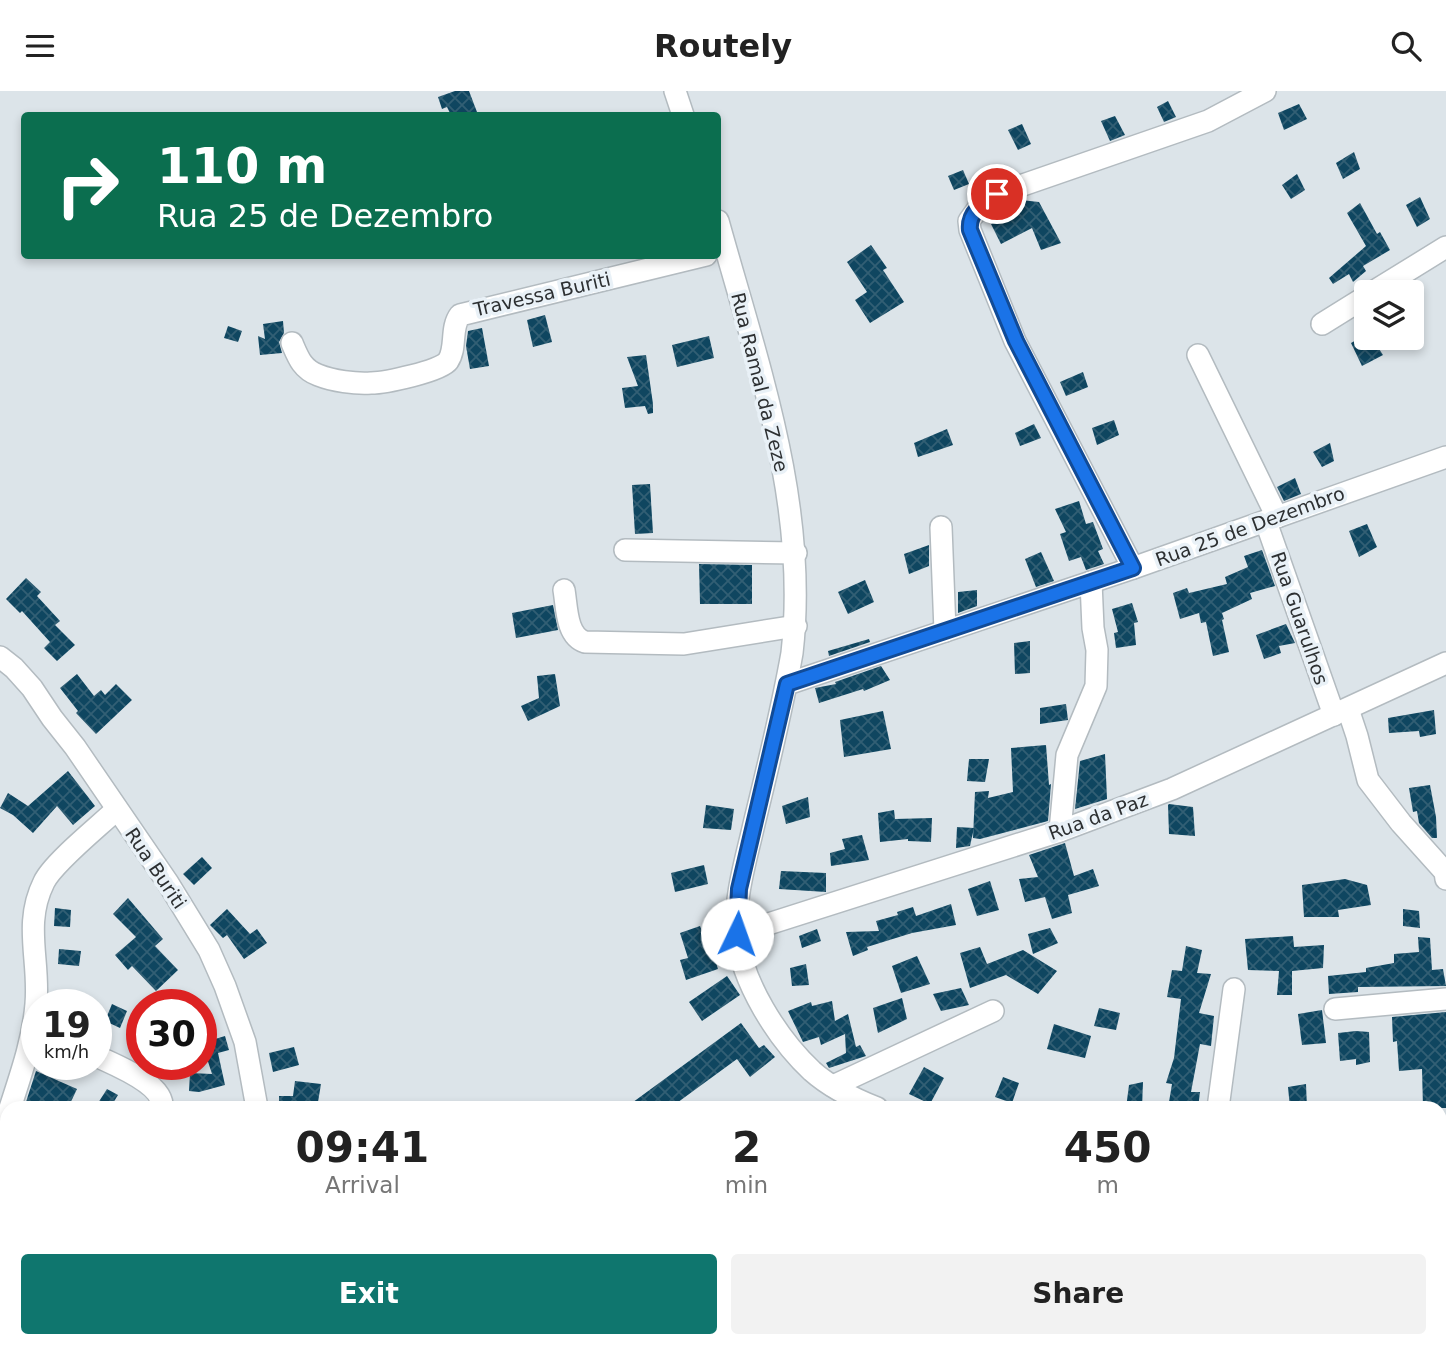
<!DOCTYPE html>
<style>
body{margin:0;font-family:"DejaVu Sans",sans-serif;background:#f2f2f2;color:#222;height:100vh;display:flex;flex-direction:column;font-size:26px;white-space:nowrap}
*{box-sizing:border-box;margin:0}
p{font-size:23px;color:#767676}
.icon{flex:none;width:38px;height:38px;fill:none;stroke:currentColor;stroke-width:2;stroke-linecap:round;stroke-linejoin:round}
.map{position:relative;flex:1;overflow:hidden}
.details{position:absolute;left:0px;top:1010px;width:1447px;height:247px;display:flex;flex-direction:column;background:#fff;border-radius:21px 21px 0 0;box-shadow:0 4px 10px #0003}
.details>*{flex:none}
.guide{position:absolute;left:21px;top:21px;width:700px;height:147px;border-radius:7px;box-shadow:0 4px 10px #0003;background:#0b6e4f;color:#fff;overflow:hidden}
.buttons{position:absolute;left:1354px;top:189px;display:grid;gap:14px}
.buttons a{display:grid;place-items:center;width:70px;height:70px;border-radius:7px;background:#fff;box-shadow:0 4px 10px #0003;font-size:35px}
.speed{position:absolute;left:21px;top:898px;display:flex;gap:14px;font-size:35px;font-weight:700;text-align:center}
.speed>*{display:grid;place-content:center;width:91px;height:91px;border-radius:50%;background:#fff;box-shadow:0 4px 10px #0003;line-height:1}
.speed small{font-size:18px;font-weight:400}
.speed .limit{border:10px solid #d22;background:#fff;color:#111}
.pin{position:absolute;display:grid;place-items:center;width:60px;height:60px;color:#fff;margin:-30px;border:4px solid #fff;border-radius:50%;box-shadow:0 2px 7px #0007}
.me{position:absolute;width:77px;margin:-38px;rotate:3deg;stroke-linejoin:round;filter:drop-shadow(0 0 5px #0008)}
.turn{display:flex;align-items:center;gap:24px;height:147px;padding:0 21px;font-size:32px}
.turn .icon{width:91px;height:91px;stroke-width:2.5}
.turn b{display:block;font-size:49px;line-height:60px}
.eta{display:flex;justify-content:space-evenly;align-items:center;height:119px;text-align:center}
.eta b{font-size:42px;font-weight:800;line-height:49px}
.cta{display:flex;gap:14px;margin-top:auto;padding:14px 21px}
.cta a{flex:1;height:80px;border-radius:7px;background:#0f766e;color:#fff;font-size:28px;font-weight:800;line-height:80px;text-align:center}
.cta a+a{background:#f2f2f2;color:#222}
header{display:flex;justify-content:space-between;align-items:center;height:91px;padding:0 21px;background:#fff;font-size:32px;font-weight:800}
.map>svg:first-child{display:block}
</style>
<header><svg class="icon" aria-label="menu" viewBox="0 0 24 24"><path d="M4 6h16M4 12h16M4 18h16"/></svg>Routely<svg class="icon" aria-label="search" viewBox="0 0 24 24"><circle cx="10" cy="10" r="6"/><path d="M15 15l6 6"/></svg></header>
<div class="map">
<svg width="1446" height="1256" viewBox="0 0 1446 1256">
<defs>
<pattern id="building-cross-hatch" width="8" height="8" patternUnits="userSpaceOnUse" patternTransform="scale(1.75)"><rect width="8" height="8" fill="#0f4660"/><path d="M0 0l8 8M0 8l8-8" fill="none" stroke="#325f74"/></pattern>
</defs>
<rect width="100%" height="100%" fill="#dce4e9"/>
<g fill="url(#building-cross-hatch)">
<path d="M 455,0 L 469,0 L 477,21 L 468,24 L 451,24 L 447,16 L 442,18 L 438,6 Z"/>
<path d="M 1168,10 L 1176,26 L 1164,31 L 1157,16 Z"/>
<path d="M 1299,13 L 1307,28 L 1284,39 L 1278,22 Z"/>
<path d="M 1115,25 L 1125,44 L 1110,50 L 1101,30 Z"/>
<path d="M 1022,33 L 1031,53 L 1018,59 L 1008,39 Z"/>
<path d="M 1354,61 L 1360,78 L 1343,88 L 1336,72 Z"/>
<path d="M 963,79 L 969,93 L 954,99 L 948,85 Z"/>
<path d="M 1297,83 L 1305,99 L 1291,108 L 1282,94 Z"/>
<path d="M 1420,106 L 1430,128 L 1417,136 L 1406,114 Z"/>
<path d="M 1021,109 L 1039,111 L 1061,152 L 1041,159 L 1032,137 L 1001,153 L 991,133 L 1023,116 Z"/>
<path d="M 1360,112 L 1377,143 L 1380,141 L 1390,159 L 1363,175 L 1366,180 L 1353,191 L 1349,183 L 1333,193 L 1329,187 L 1366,155 L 1347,122 Z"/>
<path d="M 871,154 L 887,177 L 883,179 L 904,211 L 870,232 L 855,209 L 867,201 L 847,171 Z"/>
<path d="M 545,224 L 552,251 L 533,256 L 527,229 Z"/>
<path d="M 283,230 L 284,242 L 279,251 L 282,262 L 260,264 L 258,245 L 265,248 L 263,233 Z"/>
<path d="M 228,235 L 242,240 L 238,251 L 224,247 Z"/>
<path d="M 482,237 L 489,275 L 470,278 L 466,255 L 468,240 Z"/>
<path d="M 709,245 L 714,267 L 677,276 L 672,254 Z"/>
<path d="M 1360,247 L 1372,247 L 1383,264 L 1362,275 L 1351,252 Z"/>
<path d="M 646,264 L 653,313 L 653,322 L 648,323 L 645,315 L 625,317 L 622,297 L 638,295 L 627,266 Z"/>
<path d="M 1083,281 L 1088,296 L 1066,305 L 1060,291 Z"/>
<path d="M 1114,329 L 1119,344 L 1097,354 L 1092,337 Z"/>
<path d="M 1034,333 L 1041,347 L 1020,355 L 1015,342 Z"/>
<path d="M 947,338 L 953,354 L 918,366 L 914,352 Z"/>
<path d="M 1330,352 L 1334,370 L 1322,376 L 1313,361 Z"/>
<path d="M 1295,387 L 1301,403 L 1284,410 L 1277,396 Z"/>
<path d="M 650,393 L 653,442 L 635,443 L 632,394 Z"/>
<path d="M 1079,410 L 1086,433 L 1093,431 L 1103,458 L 1098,460 L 1104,473 L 1086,479 L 1081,466 L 1069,470 L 1060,443 L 1066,441 L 1055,418 Z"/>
<path d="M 1367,433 L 1377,456 L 1359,466 L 1349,440 Z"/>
<path d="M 929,454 L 929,475 L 909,483 L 904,463 Z"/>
<path d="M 1262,459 L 1275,495 L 1250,502 L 1252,508 L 1222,522 L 1224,528 L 1222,529 L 1229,561 L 1213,565 L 1206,531 L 1201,532 L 1199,522 L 1180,528 L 1173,502 L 1187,497 L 1189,502 L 1227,493 L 1225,486 L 1248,476 L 1244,465 Z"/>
<path d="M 1041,461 L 1054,490 L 1036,496 L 1025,468 Z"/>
<path d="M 699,473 L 752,474 L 752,513 L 700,513 Z"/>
<path d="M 26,487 L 41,501 L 37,505 L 60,530 L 55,534 L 75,554 L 57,570 L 44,557 L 50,551 L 22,520 L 20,522 L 6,508 Z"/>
<path d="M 865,489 L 874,511 L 848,523 L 838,501 Z"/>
<path d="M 977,499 L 977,515 L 958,522 L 958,501 Z"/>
<path d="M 1132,512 L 1138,531 L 1134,532 L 1136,554 L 1116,557 L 1114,542 L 1118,541 L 1112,518 Z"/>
<path d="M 553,514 L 558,539 L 516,547 L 512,522 Z"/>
<path d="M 1286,533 L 1295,552 L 1279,555 L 1281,562 L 1264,568 L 1256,544 Z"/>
<path d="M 869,548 L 870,551 L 829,565 L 828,560 Z"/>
<path d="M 1030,550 L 1030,582 L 1015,583 L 1014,552 Z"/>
<path d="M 881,575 L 890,589 L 864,600 L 863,598 L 819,612 L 815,597 L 836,593 L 835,591 Z"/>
<path d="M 77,583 L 94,605 L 101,599 L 105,604 L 116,593 L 132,609 L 96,643 L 76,622 L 78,620 L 60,597 Z"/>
<path d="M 555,583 L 560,615 L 528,630 L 521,615 L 539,607 L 537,585 Z"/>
<path d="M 1066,613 L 1068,629 L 1040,633 L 1040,617 Z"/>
<path d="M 1434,619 L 1436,643 L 1420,646 L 1419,640 L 1389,642 L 1388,627 Z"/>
<path d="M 883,620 L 891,658 L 844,666 L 840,629 Z"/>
<path d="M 1046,654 L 1049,694 L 1051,693 L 1048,730 L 980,748 L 973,747 L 975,701 L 989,700 L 988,707 L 1013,701 L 1011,657 Z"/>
<path d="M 1105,663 L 1107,708 L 1075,718 L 1080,670 Z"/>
<path d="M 969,668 L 989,668 L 985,691 L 967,690 Z"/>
<path d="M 68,680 L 95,715 L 73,734 L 57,715 L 33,742 L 13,724 L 0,717 L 8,702 L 28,715 Z"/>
<path d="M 1430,694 L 1436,726 L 1437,747 L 1432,747 L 1419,732 L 1417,720 L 1413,721 L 1409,697 Z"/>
<path d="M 808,706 L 810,726 L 786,733 L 782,715 Z"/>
<path d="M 1169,713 L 1193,716 L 1195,745 L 1169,743 L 1168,714 Z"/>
<path d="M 706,714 L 734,718 L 731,739 L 703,737 Z"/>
<path d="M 894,719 L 895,728 L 932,727 L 931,751 L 908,750 L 908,748 L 880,751 L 878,722 Z"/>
<path d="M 957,736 L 974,737 L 970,755 L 956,757 Z"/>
<path d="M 862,744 L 869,769 L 831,775 L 830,762 L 845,758 L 842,748 Z"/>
<path d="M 1065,752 L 1074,785 L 1093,778 L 1099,795 L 1068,804 L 1072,822 L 1052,828 L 1045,806 L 1025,811 L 1019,788 L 1038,786 L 1029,764 Z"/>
<path d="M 202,766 L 212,777 L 194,794 L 183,783 Z"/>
<path d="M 704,774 L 708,793 L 675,801 L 671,782 Z"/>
<path d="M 781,780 L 826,782 L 826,801 L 779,798 Z"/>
<path d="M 1345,788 L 1367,794 L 1371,814 L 1338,819 L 1339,826 L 1304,826 L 1302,794 Z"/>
<path d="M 990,790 L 999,819 L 977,825 L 968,798 Z"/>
<path d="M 128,807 L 163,848 L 155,855 L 178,879 L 156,900 L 132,875 L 128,879 L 115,864 L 136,846 L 113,823 Z"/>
<path d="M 951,813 L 956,834 L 912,842 L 867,856 L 868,859 L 853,865 L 846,841 L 879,840 L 876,830 L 898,824 L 897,821 L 913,816 L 916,825 Z"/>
<path d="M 55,817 L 71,819 L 70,836 L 54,835 Z"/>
<path d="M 227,818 L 250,843 L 257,838 L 267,852 L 244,868 L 227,844 L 223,847 L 210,834 Z"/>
<path d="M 1403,818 L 1419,820 L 1420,837 L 1403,835 Z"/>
<path d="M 700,835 L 709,860 L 712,859 L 718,878 L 686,889 L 680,869 L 688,867 L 680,842 Z"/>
<path d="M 1050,837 L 1058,852 L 1033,863 L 1028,843 Z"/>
<path d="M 817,838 L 821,850 L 802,857 L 799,845 Z"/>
<path d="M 1293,845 L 1294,856 L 1324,854 L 1323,877 L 1292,880 L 1292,904 L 1277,904 L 1279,880 L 1248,879 L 1245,848 Z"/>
<path d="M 1418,846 L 1430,847 L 1432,879 L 1443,878 L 1446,895 L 1358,896 L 1358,901 L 1329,903 L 1328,885 L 1366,881 L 1366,877 L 1394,872 L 1394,863 L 1419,861 Z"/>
<path d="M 1186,855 L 1202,859 L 1197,882 L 1211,883 L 1199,922 L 1214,925 L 1211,955 L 1200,953 L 1191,1001 L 1200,1001 L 1198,1017 L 1168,1017 L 1172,993 L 1166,992 L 1174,967 L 1181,908 L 1167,906 L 1172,879 L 1182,880 Z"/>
<path d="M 980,856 L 987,873 L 1023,859 L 1057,880 L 1038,903 L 1006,884 L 970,897 L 960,862 Z"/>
<path d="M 59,858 L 81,860 L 79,875 L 58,873 Z"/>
<path d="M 917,865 L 930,893 L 901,902 L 892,875 Z"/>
<path d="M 806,873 L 809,894 L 792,895 L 790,877 Z"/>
<path d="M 727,885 L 740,904 L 702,930 L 689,911 Z"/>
<path d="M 961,897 L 969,914 L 941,920 L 933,903 Z"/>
<path d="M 902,907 L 907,928 L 878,942 L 873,917 Z"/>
<path d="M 832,910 L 835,930 L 848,923 L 856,956 L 860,954 L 866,965 L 829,977 L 826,972 L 846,962 L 845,943 L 821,954 L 819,946 L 803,951 L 788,920 L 811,911 L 812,915 Z"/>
<path d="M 112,913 L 127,920 L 120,937 L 105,930 Z"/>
<path d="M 1099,917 L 1120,922 L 1116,939 L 1094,935 Z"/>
<path d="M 1322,919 L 1326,952 L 1302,954 L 1298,923 Z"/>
<path d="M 1446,921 L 1446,1017 L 1423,1017 L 1422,978 L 1399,980 L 1397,950 L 1393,951 L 1392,926 Z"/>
<path d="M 741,932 L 759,957 L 764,954 L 775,966 L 750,986 L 737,968 L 670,1017 L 625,1017 Z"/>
<path d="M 1054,933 L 1091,945 L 1085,967 L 1047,958 Z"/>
<path d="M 1356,940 L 1369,941 L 1370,971 L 1356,974 L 1356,968 L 1340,970 L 1338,942 Z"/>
<path d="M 225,945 L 229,959 L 218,962 L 225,994 L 199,1001 L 189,1000 L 190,982 L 212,983 L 202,952 Z"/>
<path d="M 294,956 L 299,974 L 273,981 L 269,962 Z"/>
<path d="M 924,976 L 944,987 L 930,1013 L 909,1003 Z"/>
<path d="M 36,980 L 77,998 L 68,1017 L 24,1017 Z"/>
<path d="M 1003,986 L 1019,992 L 1012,1012 L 995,1006 Z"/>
<path d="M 295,990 L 321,993 L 317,1017 L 279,1017 L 279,1005 L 293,1005 Z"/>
<path d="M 1143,991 L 1142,1017 L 1126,1017 L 1129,994 Z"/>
<path d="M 1306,993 L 1307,1017 L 1290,1017 L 1288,996 Z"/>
<path d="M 107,998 L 118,1004 L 110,1017 L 98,1012 Z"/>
</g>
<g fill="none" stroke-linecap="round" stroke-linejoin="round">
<defs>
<g id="minor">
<path d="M 675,0 L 683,24"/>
<path d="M 718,130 C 757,271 809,414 792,562 C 782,619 768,676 754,733 C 746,769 734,806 737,843 C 741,891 778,948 812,980 C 831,997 854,1008 877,1017"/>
<path d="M 1373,201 L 1446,156"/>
<path d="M 1322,233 L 1367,205"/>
<path d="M 292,252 C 298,266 302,278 318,284 C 333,290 355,293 371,292 C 385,292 441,280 448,270 C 457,257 450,237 460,224 L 706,164"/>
<path d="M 1198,264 L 1277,426"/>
<path d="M 1266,431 L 1334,624"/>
<path d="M 941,436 L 945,540"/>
<path d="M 625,459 L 796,462"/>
<path d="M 1133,477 L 1015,250 L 970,139 L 969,130 L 982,112 L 997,103 L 1208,30 L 1265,0"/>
<path d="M 564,499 C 567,516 566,545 585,551 L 684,553 L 796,535"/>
<path d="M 0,566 L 14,577 L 32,597 L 52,627 L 75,656 L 168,792 L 209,859 L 225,895 L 245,951 L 257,1017"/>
<path d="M 787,593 L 1133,477 L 1446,366"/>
<path d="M 1348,618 L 1357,645 L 1368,689 L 1401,732 L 1445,781 L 1446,788"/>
<path d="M 1060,740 L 1067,664 L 1096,595 L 1097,559 L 1093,537 L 1091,491"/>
<path d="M 737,843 L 1060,740 L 1172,698 L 1446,572"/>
<path d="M 1335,918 L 1446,908"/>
<path d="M 96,965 C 115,974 165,993 162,1017"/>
<path d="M 833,995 L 993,920"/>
<path d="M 10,1017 C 21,983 33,949 36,913 C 40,869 23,833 44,791 C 53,772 98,736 116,719"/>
<path d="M 1218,1017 L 1234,898"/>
<path d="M 0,1047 L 7,1025"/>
<path d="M 1440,1191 L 1446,1192"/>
</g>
</defs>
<use href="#minor" stroke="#b3bbc0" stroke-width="24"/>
<use href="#minor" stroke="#fff" stroke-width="21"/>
</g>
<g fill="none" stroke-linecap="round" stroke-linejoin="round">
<defs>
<path id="route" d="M 737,843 L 739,798 L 787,593 L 1133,477 L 1016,250 L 970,139 C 968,121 983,112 997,103"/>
</defs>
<use href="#route" stroke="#114b97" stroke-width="18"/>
<use href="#route" stroke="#1a73e8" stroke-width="12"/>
</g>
<g text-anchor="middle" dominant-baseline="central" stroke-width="7" stroke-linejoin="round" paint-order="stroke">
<g font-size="19" fill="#2d3032" stroke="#e9f1f7">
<text transform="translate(542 203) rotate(-13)">Travessa Buriti</text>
<text transform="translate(760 291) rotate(76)">Rua Ramal da Zeze</text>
<text transform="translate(1250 435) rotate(-20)">Rua 25 de Dezembro</text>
<text transform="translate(1300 527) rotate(71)">Rua Guarulhos</text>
<text transform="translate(1098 725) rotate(-20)">Rua da Paz</text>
<text transform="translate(156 777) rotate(56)">Rua Buriti</text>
</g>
</g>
</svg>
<div class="buttons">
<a><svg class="icon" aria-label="layers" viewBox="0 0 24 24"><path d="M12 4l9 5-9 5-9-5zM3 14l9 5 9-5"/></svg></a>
</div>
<div class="speed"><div>19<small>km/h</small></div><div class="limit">30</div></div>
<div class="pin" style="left:997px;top:103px;background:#d93025"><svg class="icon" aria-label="arrive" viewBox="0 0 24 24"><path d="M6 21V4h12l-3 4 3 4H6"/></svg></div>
<svg class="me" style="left:737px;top:843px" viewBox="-20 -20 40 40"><circle r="19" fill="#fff"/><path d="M0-13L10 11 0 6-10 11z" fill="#1a73e8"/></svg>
<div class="guide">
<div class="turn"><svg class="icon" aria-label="right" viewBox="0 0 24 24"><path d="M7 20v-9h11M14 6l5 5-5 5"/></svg><div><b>110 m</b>Rua 25 de Dezembro</div></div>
</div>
<section class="details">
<div class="eta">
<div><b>09:41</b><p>Arrival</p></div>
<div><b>2</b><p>min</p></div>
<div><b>450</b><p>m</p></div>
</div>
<div class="cta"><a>Exit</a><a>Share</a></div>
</section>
</div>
